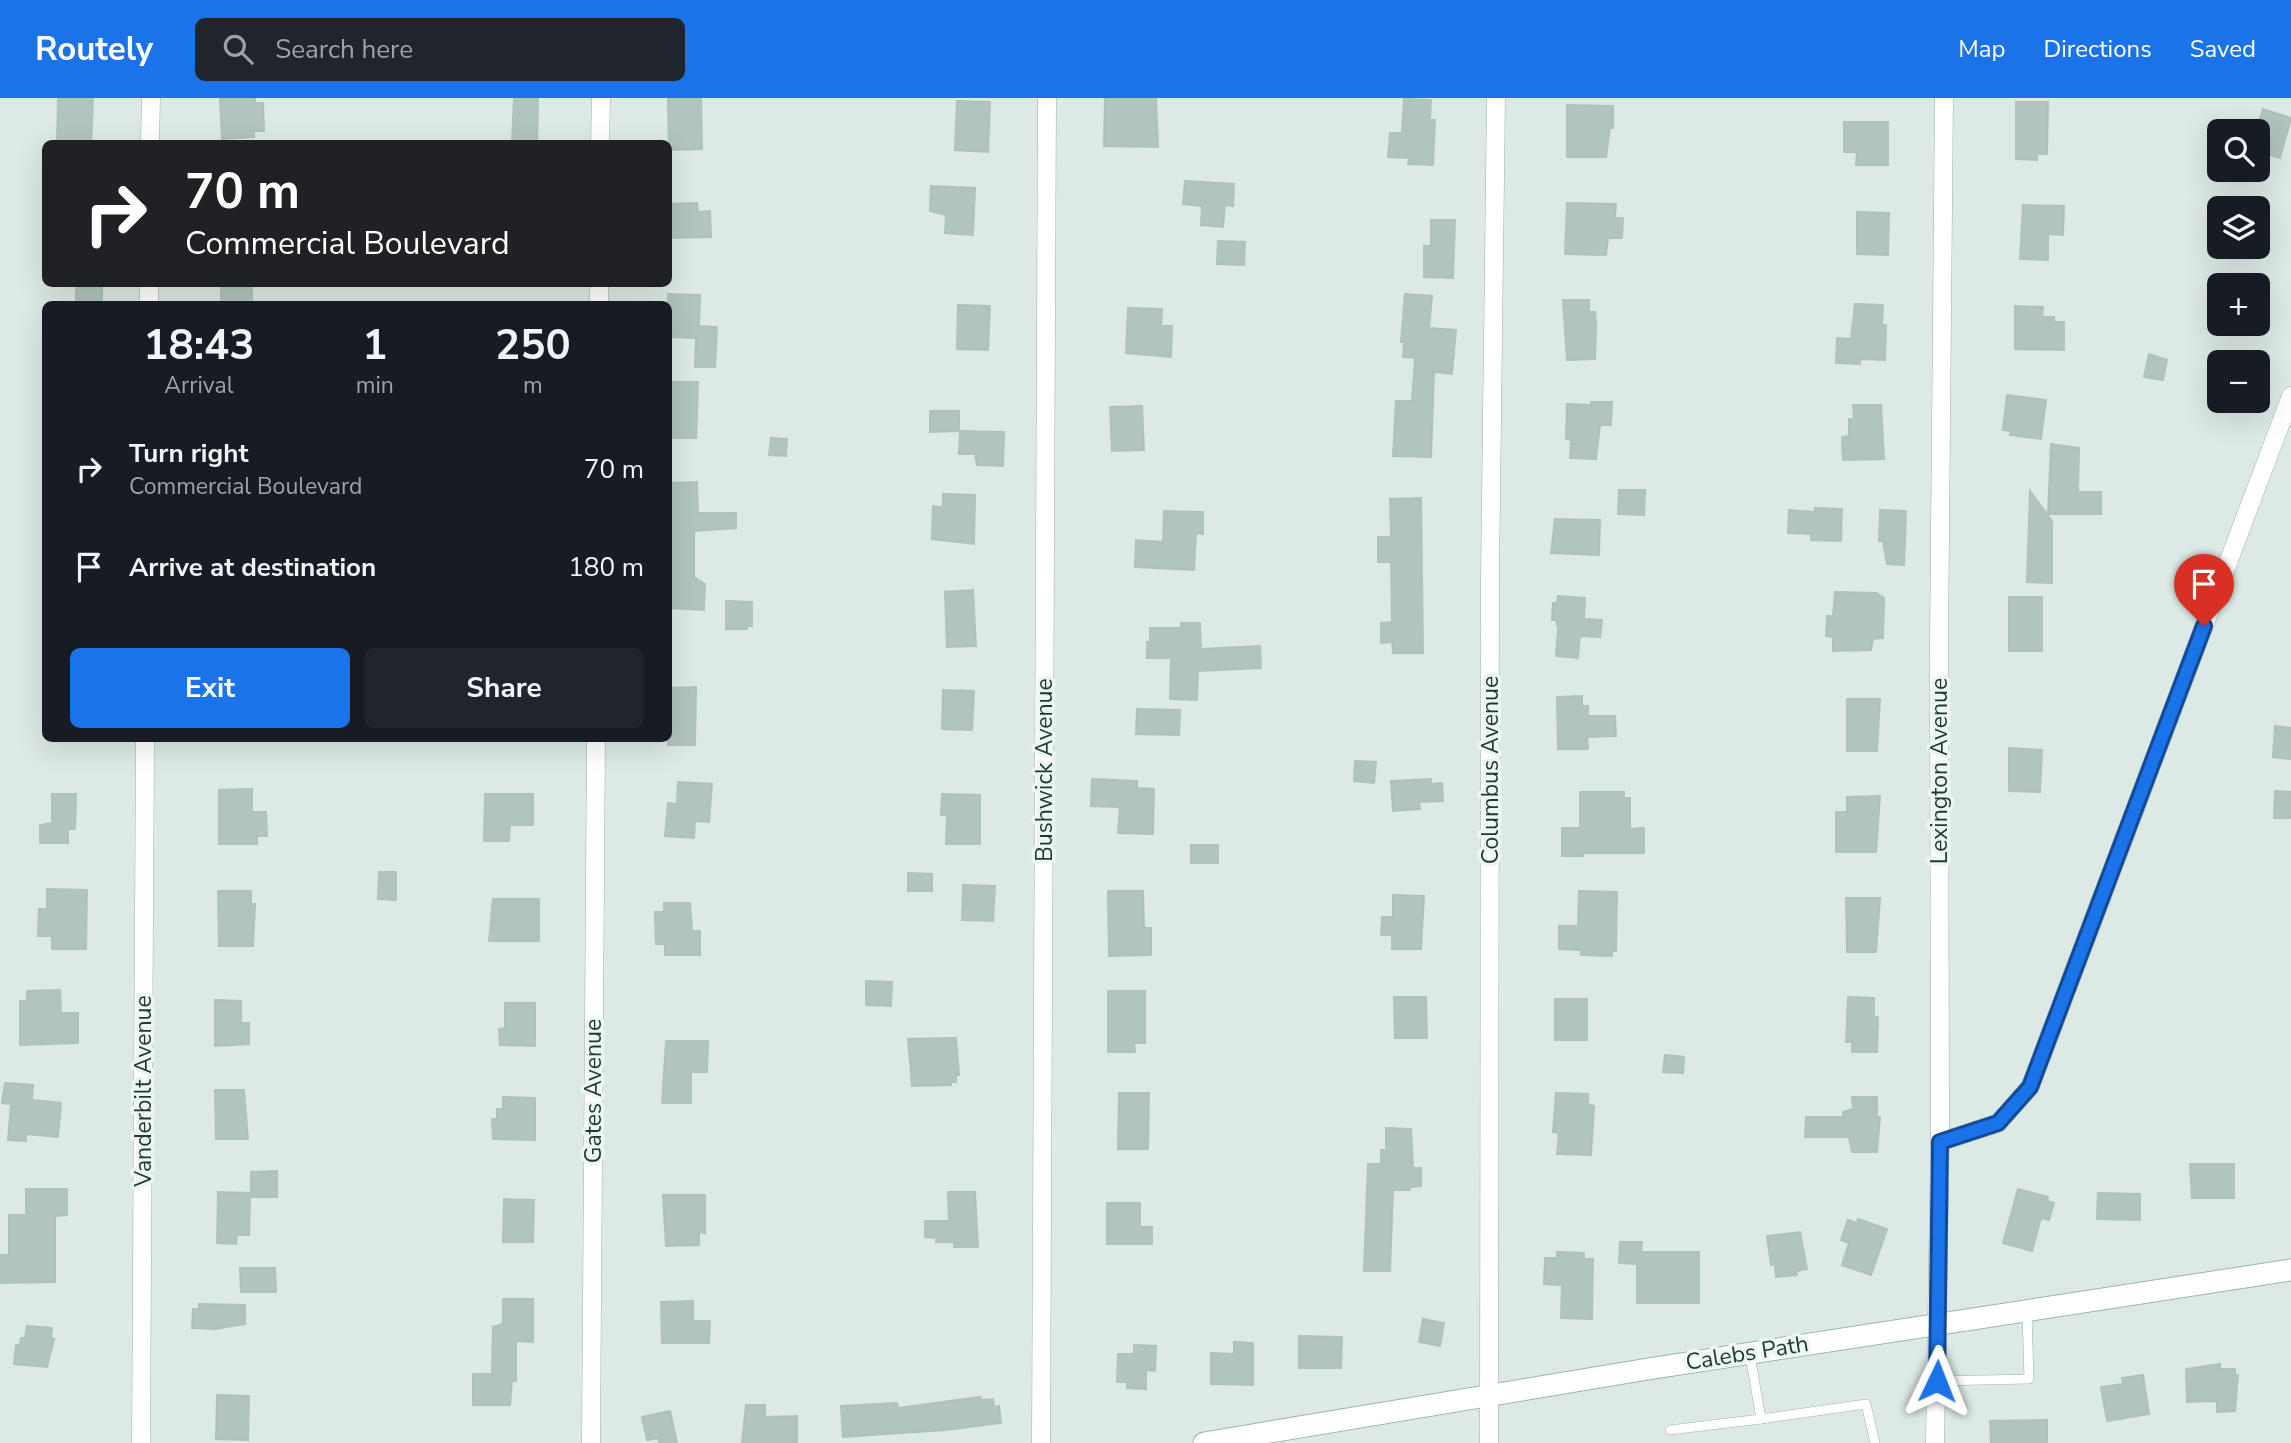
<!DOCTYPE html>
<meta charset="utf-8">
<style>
body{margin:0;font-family:"Nunito Sans",sans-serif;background:#20242c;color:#f1f3f6;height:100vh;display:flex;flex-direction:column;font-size:26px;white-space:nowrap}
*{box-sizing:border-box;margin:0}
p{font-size:23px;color:#9ea1a6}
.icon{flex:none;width:38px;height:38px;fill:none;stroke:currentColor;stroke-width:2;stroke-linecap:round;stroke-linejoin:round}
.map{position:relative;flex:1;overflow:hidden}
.details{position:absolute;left:42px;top:203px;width:630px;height:441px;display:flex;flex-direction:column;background:#171b24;border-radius:10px;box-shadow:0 7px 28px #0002}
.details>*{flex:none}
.guide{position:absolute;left:42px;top:42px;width:630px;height:147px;border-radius:10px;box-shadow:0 7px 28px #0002;background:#202124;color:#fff;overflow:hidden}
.tools{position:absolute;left:2207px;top:21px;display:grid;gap:14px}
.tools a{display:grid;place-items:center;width:63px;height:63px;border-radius:10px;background:#171b24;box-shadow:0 7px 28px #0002;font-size:35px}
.pin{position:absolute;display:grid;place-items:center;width:60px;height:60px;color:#fff;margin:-72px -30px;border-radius:50% 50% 50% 0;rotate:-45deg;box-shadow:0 0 7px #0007}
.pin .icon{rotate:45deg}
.me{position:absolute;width:77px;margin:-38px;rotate:2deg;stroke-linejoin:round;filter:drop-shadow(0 0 5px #0008)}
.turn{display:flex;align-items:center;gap:24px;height:147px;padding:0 28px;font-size:32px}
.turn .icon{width:91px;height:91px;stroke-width:2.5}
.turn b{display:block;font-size:49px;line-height:60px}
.eta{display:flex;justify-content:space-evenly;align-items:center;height:119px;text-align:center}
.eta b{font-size:42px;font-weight:700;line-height:49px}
.button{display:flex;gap:14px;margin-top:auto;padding:14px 28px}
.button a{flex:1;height:80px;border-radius:10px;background:#1a73e8;color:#fff;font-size:28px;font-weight:700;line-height:80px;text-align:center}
.button a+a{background:#20242c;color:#f1f3f6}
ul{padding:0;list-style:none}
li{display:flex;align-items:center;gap:21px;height:98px;padding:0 28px}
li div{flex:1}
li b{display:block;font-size:26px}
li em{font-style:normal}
header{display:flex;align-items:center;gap:42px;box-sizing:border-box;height:98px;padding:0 35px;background:#1a73e8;color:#fff}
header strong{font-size:33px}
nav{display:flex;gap:38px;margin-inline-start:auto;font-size:24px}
.search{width:490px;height:63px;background:#20242c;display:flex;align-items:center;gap:18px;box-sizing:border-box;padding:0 24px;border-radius:10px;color:#9ea1a6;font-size:26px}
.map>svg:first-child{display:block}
</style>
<header>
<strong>Routely</strong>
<div class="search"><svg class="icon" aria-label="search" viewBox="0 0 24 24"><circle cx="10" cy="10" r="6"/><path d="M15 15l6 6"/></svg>Search here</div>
<nav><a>Map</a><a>Directions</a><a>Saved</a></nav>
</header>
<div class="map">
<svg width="2291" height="1345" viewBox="0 0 2291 1345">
<rect width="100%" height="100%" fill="#dde9e5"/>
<g fill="#b2c4be" stroke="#afc2bd" stroke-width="2">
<path d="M 58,0 L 93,0 L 91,46 L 57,46 Z"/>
<path d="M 255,0 L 255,5 L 263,5 L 264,33 L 254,33 L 254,39 L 222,41 L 220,1 Z"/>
<path d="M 514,0 L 538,1 L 537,46 L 512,46 Z"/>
<path d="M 701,0 L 702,51 L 669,52 L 668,1 Z"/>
<path d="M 1105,0 L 1156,0 L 1158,49 L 1104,48 Z"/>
<path d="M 1404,1 L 1431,2 L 1430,22 L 1435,22 L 1433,67 L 1408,66 L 1409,60 L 1388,59 L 1390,35 L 1402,35 Z"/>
<path d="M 957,3 L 990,4 L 988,54 L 955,52 Z"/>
<path d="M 2016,4 L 2048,4 L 2047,56 L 2037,56 L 2037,62 L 2016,61 Z"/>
<path d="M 1567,7 L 1613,8 L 1613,30 L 1610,30 L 1606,59 L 1567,59 Z"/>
<path d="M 2263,11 L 2291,20 L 2280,60 L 2258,53 L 2258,27 Z"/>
<path d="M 1844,24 L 1888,24 L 1888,67 L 1856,67 L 1857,54 L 1844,54 Z"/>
<path d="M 1185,83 L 1234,86 L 1233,108 L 1225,107 L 1223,129 L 1201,127 L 1202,108 L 1183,106 Z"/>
<path d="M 931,88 L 975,90 L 973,137 L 945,135 L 946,117 L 930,113 Z"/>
<path d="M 697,105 L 698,114 L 710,113 L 711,139 L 670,140 L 668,106 Z"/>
<path d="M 1567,105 L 1616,106 L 1615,120 L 1623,120 L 1622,140 L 1608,140 L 1606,157 L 1565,156 Z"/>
<path d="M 2023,107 L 2064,108 L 2063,137 L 2048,136 L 2048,162 L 2020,161 Z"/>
<path d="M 1857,114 L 1889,115 L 1888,157 L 1857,156 Z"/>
<path d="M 1431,122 L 1455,122 L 1453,180 L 1424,179 L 1424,148 L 1431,148 Z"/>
<path d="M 1218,143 L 1245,144 L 1244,167 L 1217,166 Z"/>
<rect x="76" y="186" width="26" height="20"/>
<rect x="221" y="186" width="31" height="20"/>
<path d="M 668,196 L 700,197 L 699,228 L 717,229 L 715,269 L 695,269 L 696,240 L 668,239 Z"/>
<path d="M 1405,196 L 1432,198 L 1429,230 L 1456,232 L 1452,276 L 1434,274 L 1431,359 L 1393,358 L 1396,303 L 1412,303 L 1415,260 L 1403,259 L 1404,244 L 1401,244 Z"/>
<path d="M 1563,202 L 1589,202 L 1589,214 L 1595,214 L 1596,227 L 1595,261 L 1567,262 Z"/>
<path d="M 1855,206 L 1883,207 L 1882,227 L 1886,227 L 1885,262 L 1860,261 L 1860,266 L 1836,265 L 1837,240 L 1851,241 Z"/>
<path d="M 958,207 L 990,208 L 988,252 L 957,251 Z"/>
<path d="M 2015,208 L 2043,209 L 2042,219 L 2054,219 L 2054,224 L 2064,224 L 2064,252 L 2015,251 Z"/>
<path d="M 1128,210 L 1162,211 L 1161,228 L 1172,228 L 1171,259 L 1126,255 Z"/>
<path d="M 2149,256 L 2167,262 L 2163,282 L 2144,279 Z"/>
<path d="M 668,284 L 698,284 L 696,340 L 670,340 Z"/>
<path d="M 2007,297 L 2046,302 L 2041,341 L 2010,337 L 2011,333 L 2003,332 Z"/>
<path d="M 1591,304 L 1612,304 L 1611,327 L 1600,327 L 1596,361 L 1570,360 L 1571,342 L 1566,341 L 1567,306 L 1591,307 Z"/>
<path d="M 1853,307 L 1881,307 L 1884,361 L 1843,362 L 1842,339 L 1849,338 L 1849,321 L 1854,321 Z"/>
<path d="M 1142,308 L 1144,352 L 1112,353 L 1110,309 Z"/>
<path d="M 930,313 L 959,313 L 959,333 L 930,334 Z"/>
<path d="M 960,333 L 1004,334 L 1003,368 L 977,367 L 975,356 L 959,356 Z"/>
<path d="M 771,340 L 787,341 L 786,358 L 769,357 Z"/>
<path d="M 2051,346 L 2079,350 L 2078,394 L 2101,394 L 2101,416 L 2048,416 Z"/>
<path d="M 697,384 L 698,415 L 736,415 L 736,430 L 694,433 L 694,479 L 705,486 L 704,512 L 668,510 L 668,385 Z"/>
<path d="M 1619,392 L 1645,392 L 1644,417 L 1618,416 Z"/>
<path d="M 2030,393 L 2052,423 L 2052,485 L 2027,484 Z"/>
<path d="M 943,396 L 975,397 L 974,446 L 932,441 L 933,408 L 943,409 Z"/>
<path d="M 1421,400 L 1423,555 L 1393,555 L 1392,544 L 1381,545 L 1381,525 L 1392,524 L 1391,464 L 1378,464 L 1378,439 L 1391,439 L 1390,401 Z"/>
<path d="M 1815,410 L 1842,411 L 1841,443 L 1811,442 L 1811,436 L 1788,435 L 1789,412 L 1815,414 Z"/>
<path d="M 1880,412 L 1906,413 L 1904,467 L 1887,466 L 1883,443 L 1879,443 Z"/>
<path d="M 1164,413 L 1203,414 L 1203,436 L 1196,435 L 1194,472 L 1135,469 L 1136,442 L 1163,444 Z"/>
<path d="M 1555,421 L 1600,422 L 1599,457 L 1551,455 Z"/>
<path d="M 973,492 L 976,548 L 947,549 L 945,494 Z"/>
<path d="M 1835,494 L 1877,495 L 1884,500 L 1883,540 L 1873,541 L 1871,552 L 1833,553 L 1833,539 L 1826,538 L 1827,518 L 1833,518 Z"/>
<path d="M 1558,498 L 1585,500 L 1584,521 L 1602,522 L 1600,539 L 1580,538 L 1578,560 L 1556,558 L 1558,531 L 1556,522 L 1552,522 L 1553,505 L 1557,505 Z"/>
<rect x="2009" y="499" width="33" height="54"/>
<path d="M 726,503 L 752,504 L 752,528 L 747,528 L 747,531 L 726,531 Z"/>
<path d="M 1181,525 L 1200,525 L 1201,551 L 1260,548 L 1261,570 L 1198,573 L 1197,602 L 1170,601 L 1171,560 L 1147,560 L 1147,544 L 1150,544 L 1150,530 L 1181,530 Z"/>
<path d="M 696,589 L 695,647 L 668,647 L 668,590 Z"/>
<path d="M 943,592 L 974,593 L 972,632 L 942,631 Z"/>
<path d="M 1582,598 L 1582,608 L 1588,608 L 1588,618 L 1615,618 L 1616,638 L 1587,639 L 1588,651 L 1558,651 L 1557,599 Z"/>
<path d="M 1847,601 L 1880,601 L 1877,653 L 1847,653 Z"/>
<path d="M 1137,611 L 1180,612 L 1179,637 L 1136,636 Z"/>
<path d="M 2275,628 L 2291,630 L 2291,661 L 2273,659 Z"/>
<path d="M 2009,650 L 2042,652 L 2040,694 L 2009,693 Z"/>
<path d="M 1355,663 L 1376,664 L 1374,685 L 1354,683 Z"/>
<path d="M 1092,681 L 1137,683 L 1137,690 L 1154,691 L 1153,736 L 1118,735 L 1120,709 L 1091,708 Z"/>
<path d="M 1431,681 L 1431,686 L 1442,685 L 1443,703 L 1419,704 L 1420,711 L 1393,713 L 1391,683 Z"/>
<path d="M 678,684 L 712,686 L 709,724 L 695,723 L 694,740 L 665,738 L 668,705 L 677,706 Z"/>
<path d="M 252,691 L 252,714 L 266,714 L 267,738 L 257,738 L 257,746 L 219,746 L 219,692 Z"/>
<path d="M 2275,693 L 2291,694 L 2291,720 L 2274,720 Z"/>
<path d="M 1580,694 L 1624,694 L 1624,700 L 1630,700 L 1630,731 L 1644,730 L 1644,755 L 1583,755 L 1583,758 L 1562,758 L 1562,730 L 1580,730 Z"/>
<path d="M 52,696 L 76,696 L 75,731 L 68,731 L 68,745 L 40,745 L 40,727 L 52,725 Z"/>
<path d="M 485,696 L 533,696 L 533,727 L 510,727 L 509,743 L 484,743 Z"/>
<path d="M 942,696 L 980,697 L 980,746 L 946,746 L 947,717 L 941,717 Z"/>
<path d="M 1880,698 L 1876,754 L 1836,754 L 1836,714 L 1847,714 L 1847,699 Z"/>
<rect x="1191" y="747" width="27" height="18"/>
<path d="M 379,774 L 396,774 L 396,802 L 378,801 Z"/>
<path d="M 908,775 L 932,776 L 932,793 L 908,793 Z"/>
<path d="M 963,787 L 995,788 L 993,823 L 962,822 Z"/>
<path d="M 47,791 L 87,792 L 86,851 L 52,851 L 52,838 L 38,838 L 39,811 L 47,811 Z"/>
<path d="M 218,793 L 251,793 L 251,806 L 255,806 L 253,848 L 219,848 Z"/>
<path d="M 1108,793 L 1143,793 L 1144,830 L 1151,830 L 1151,857 L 1109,858 Z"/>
<path d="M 1579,793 L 1617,794 L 1616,853 L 1612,853 L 1612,858 L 1581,857 L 1581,852 L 1559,851 L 1559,828 L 1578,828 Z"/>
<path d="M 1393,797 L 1424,798 L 1421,851 L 1392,851 L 1392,837 L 1381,837 L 1382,819 L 1393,819 Z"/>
<path d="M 1846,800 L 1880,800 L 1876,854 L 1847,854 Z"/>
<path d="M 493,801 L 539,801 L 539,843 L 489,843 Z"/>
<path d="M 664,805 L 690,805 L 692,833 L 700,833 L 700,857 L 665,857 L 665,846 L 656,846 L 655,814 L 664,814 Z"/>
<path d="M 866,883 L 892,884 L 891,908 L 866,907 Z"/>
<path d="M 60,892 L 61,915 L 78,915 L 78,945 L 20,947 L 20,903 L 27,903 L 27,893 Z"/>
<path d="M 1108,893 L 1145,893 L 1145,945 L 1134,945 L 1135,954 L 1108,954 Z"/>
<path d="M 1394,899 L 1426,899 L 1427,940 L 1395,940 Z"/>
<path d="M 1848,899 L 1874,900 L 1874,919 L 1878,919 L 1877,954 L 1852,954 L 1852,944 L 1846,944 Z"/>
<rect x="1555" y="901" width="32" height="41"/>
<path d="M 215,902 L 241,903 L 241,925 L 249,925 L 249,946 L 215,948 Z"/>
<path d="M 505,905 L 535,905 L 535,948 L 500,947 L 499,931 L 505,930 Z"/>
<path d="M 956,940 L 959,977 L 956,977 L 956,984 L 951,984 L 951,987 L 912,988 L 908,941 Z"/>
<path d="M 666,943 L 708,943 L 707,974 L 691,974 L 691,1005 L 662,1005 Z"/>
<path d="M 1665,957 L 1684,959 L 1683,975 L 1663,974 Z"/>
<path d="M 5,985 L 33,987 L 32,1002 L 61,1005 L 58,1039 L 26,1036 L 26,1043 L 8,1042 L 11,1006 L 2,1005 Z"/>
<path d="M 215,992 L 244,992 L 248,1041 L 216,1041 Z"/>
<path d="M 1119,995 L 1149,995 L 1148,1051 L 1118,1051 Z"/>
<path d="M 1556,995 L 1588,996 L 1588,1006 L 1594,1008 L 1591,1057 L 1557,1056 L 1559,1035 L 1553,1034 Z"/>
<path d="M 503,999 L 535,1000 L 535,1042 L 493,1041 L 492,1021 L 497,1021 L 497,1011 L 503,1011 Z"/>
<path d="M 1852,999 L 1877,999 L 1877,1019 L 1880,1019 L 1877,1054 L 1852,1054 L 1849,1039 L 1805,1039 L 1806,1019 L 1843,1019 L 1843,1014 L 1853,1011 Z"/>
<path d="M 1386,1030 L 1411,1031 L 1413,1070 L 1421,1070 L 1421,1088 L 1410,1089 L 1410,1092 L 1393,1092 L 1390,1173 L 1364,1173 L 1368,1066 L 1381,1066 L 1381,1052 L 1386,1052 Z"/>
<path d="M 2190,1066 L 2234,1066 L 2234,1100 L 2192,1100 Z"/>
<path d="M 277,1073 L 277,1099 L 251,1099 L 251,1074 Z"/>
<path d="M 26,1091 L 67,1091 L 67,1117 L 55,1118 L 55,1184 L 0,1185 L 0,1157 L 9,1157 L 9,1117 L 26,1117 Z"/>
<path d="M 2018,1091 L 2048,1099 L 2047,1103 L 2054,1105 L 2049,1122 L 2041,1120 L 2032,1153 L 2003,1145 Z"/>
<path d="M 218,1094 L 250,1095 L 249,1137 L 237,1137 L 236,1146 L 217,1145 Z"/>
<path d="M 948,1094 L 975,1094 L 978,1149 L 954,1149 L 954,1144 L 936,1144 L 936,1140 L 925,1139 L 925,1123 L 949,1123 Z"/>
<path d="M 2098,1095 L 2140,1096 L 2140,1122 L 2097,1121 Z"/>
<path d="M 663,1097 L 705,1097 L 705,1135 L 699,1134 L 699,1147 L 666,1148 Z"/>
<path d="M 504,1101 L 534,1102 L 533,1144 L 503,1144 Z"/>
<path d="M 1107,1105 L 1140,1105 L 1140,1129 L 1152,1129 L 1152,1146 L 1107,1146 Z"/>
<path d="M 1858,1121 L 1887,1131 L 1871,1177 L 1842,1167 L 1849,1145 L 1841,1142 L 1848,1122 L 1857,1125 Z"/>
<path d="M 1800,1134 L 1807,1171 L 1796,1173 L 1797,1177 L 1776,1179 L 1775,1166 L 1771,1167 L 1767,1138 Z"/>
<path d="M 1620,1144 L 1642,1144 L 1641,1154 L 1699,1154 L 1699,1205 L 1637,1205 L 1637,1166 L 1619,1165 Z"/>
<path d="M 1557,1154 L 1584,1155 L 1584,1161 L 1593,1161 L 1592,1221 L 1561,1220 L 1562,1187 L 1544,1186 L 1545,1160 L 1557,1160 Z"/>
<path d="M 240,1170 L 275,1170 L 276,1194 L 241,1194 Z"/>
<path d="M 503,1201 L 533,1201 L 533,1244 L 516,1243 L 516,1283 L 512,1283 L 510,1307 L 473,1307 L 473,1276 L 492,1276 L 493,1229 L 503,1226 Z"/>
<path d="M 693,1203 L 693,1223 L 710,1223 L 709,1245 L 662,1245 L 661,1204 Z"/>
<path d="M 199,1206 L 245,1207 L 245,1226 L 215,1231 L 192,1230 L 193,1211 L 199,1211 Z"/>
<path d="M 1423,1221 L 1444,1225 L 1440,1248 L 1419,1244 Z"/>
<path d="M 27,1228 L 52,1230 L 51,1241 L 54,1241 L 47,1269 L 14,1266 L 16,1247 L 20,1247 L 21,1240 L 25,1240 Z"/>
<path d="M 1299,1238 L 1342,1239 L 1341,1270 L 1299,1270 Z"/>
<path d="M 1234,1244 L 1253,1245 L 1253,1287 L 1211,1286 L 1211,1255 L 1234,1256 Z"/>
<path d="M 1134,1247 L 1156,1248 L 1155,1273 L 1146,1272 L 1146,1291 L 1127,1290 L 1127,1284 L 1117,1284 L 1118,1256 L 1134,1256 Z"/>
<path d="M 2220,1266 L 2220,1271 L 2235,1271 L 2235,1277 L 2238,1277 L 2235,1313 L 2217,1314 L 2217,1303 L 2187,1304 L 2186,1271 Z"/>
<path d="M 2143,1277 L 2149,1316 L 2107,1323 L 2101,1289 L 2123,1286 L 2122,1280 Z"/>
<path d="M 217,1297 L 249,1298 L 248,1342 L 216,1341 Z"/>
<path d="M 980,1299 L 980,1302 L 993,1301 L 994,1309 L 999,1308 L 1001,1325 L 946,1332 L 843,1339 L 841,1308 L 897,1305 L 898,1310 Z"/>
<path d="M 746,1307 L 765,1307 L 765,1319 L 797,1318 L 797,1345 L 742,1345 Z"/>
<path d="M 670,1313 L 677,1345 L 659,1345 L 658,1340 L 647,1342 L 642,1319 Z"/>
<path d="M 2047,1322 L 2047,1345 L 1991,1345 L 1990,1323 Z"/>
</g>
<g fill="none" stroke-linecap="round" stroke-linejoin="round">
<defs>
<g id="lane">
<path d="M 1750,1257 L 1761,1321 L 1866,1306 L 1875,1345"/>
<path d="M 1937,1283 L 2029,1281 L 2027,1214"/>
<path d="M 1670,1332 L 1761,1321"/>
</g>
<g id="street">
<path d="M 150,46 L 151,0"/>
<path d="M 600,46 L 601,0"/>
<path d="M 149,206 L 149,186"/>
<path d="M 599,206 L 599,186"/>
<path d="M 1940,1044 L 1998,1025 L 2030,989 L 2291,298"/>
<path d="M 141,1345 L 145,640"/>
<path d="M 591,1345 L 596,640"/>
<path d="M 1041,1345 L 1047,0"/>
<path d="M 1489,1345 L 1490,478 L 1496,0"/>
<path d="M 1935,1345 L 1940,1044 L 1939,545 L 1944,0"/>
</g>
<path id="secondary" d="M 1204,1345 L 1648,1271 L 2291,1172"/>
</defs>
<use href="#lane" stroke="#a0b0ad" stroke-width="10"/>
<use href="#street" stroke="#a0b0ad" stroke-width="19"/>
<use href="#secondary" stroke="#9cb5af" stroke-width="23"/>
<use href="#lane" stroke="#fff" stroke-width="9"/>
<use href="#street" stroke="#fff" stroke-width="18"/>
<use href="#secondary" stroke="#fff" stroke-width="21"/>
</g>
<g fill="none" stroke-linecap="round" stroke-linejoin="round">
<defs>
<path id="route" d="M 1937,1283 L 1940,1044 L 1998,1025 L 2030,989 L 2204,528"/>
</defs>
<use href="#route" stroke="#114b97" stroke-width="18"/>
<use href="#route" stroke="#1a73e8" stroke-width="12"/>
</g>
<g text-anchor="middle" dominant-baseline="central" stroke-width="7" stroke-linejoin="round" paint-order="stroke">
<g font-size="23" fill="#1f3835" stroke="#edf6f3">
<text transform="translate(1044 672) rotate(-90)">Bushwick Avenue</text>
<text transform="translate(1490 672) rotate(-90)">Columbus Avenue</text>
<text transform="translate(1939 673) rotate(-90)">Lexington Avenue</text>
<text transform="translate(143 993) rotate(-90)">Vanderbilt Avenue</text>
<text transform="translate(593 993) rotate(-90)">Gates Avenue</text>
<text transform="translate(1747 1255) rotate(-9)">Calebs Path</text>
</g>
</g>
</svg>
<div class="tools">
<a><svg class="icon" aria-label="search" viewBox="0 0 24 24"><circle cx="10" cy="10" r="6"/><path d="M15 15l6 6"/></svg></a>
<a><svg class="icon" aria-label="layers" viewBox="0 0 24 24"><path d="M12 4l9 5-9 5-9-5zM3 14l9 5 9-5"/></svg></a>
<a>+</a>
<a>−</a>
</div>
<div class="pin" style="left:2204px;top:528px;background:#d93025"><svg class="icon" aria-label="arrive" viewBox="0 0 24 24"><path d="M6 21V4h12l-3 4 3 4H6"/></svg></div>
<svg class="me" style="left:1937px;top:1283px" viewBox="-20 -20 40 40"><path d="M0-17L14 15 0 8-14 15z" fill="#1a73e8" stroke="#fff" stroke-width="4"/></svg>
<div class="guide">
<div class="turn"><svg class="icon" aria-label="right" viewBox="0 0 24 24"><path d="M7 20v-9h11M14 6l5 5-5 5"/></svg><div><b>70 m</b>Commercial Boulevard</div></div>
</div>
<section class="details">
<div class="eta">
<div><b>18:43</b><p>Arrival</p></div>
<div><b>1</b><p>min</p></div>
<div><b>250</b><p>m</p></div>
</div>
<ul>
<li><svg class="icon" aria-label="right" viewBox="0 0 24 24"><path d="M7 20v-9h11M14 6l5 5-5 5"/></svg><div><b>Turn right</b><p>Commercial Boulevard</p></div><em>70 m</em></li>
<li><svg class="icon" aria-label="arrive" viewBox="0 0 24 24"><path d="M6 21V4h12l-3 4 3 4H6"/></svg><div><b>Arrive at destination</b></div><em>180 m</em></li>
</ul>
<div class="button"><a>Exit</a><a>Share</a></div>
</section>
</div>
